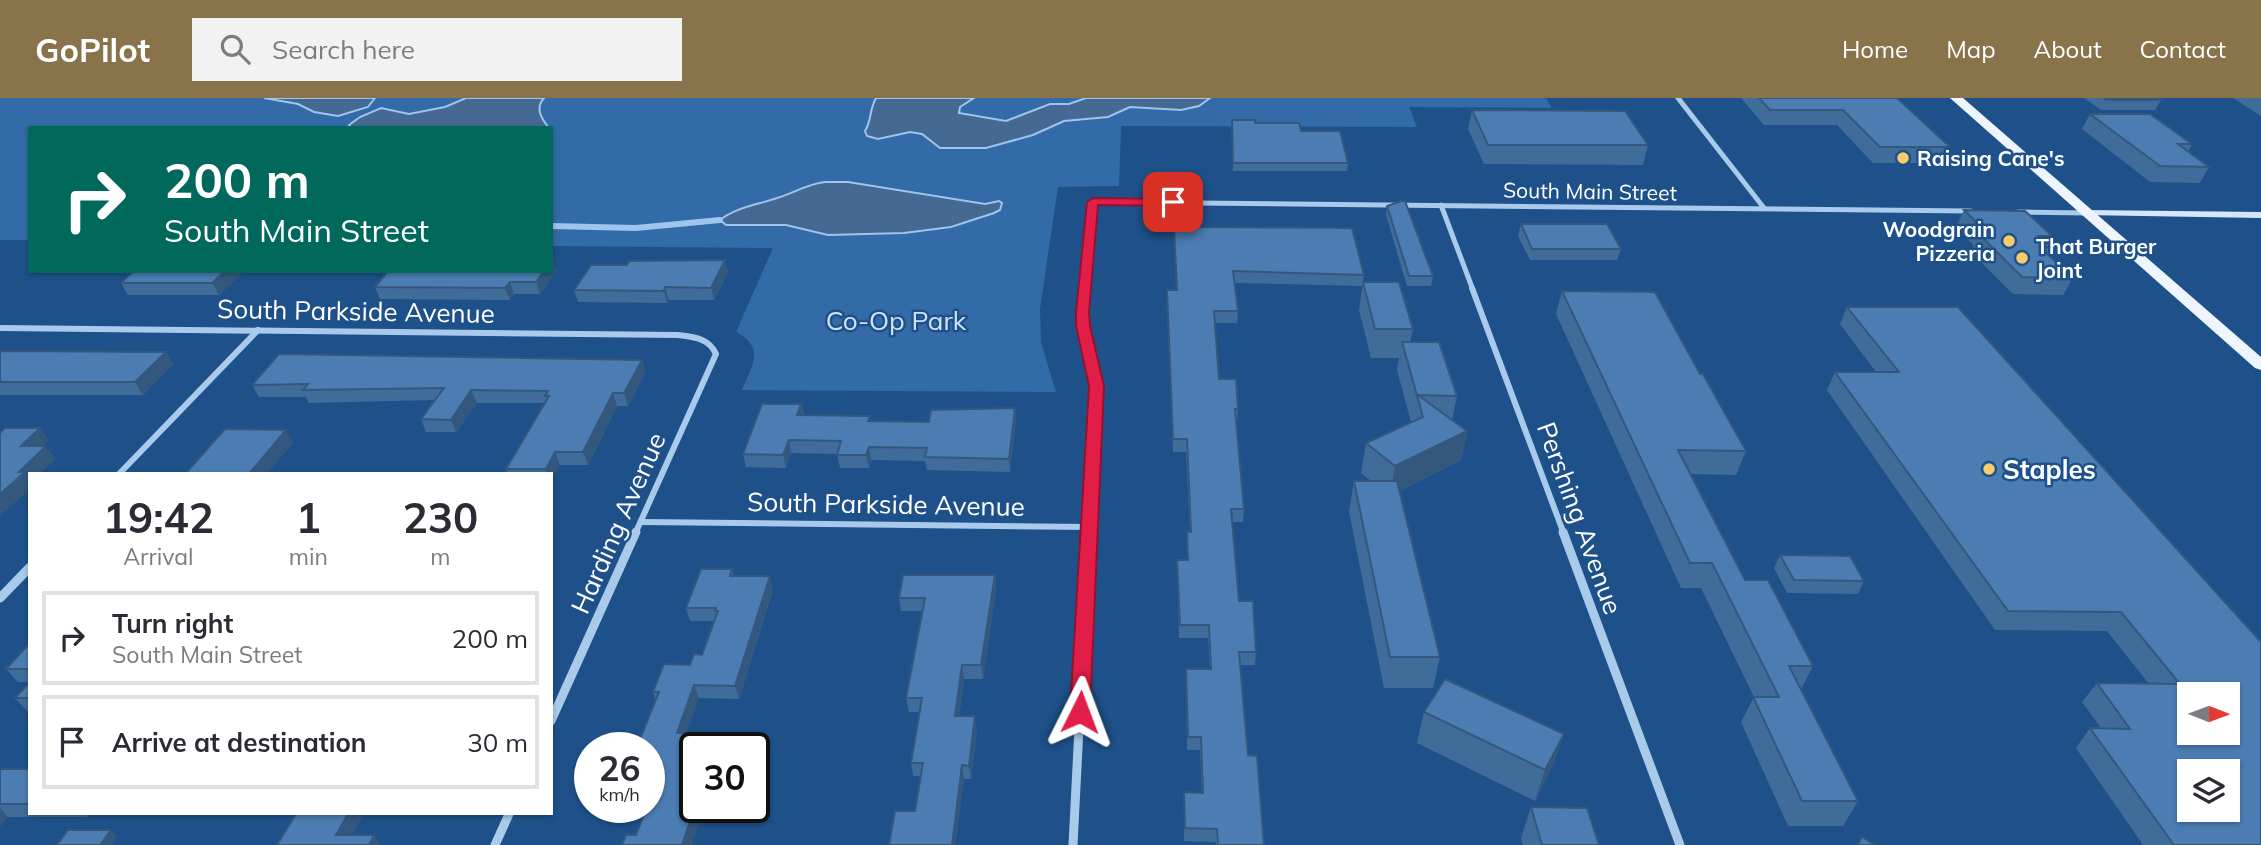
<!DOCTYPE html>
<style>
body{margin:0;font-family:Mulish,sans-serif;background:#f2f2f3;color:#2b2b33;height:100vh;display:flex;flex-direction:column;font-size:26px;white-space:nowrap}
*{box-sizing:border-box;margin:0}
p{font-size:23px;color:#7c7c81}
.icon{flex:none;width:38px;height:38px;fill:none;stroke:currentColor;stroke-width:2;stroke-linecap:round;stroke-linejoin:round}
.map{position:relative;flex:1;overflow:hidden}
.panel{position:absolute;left:28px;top:374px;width:525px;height:343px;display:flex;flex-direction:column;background:#fff;border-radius:0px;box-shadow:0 2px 5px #0004}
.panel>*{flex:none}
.top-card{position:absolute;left:28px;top:28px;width:525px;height:147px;border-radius:0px;box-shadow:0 2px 5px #0004;background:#00695c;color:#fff;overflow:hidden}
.needle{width:46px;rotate:91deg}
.buttons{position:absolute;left:2177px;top:584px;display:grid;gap:14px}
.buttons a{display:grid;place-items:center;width:63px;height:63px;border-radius:0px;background:#fff;box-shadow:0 2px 5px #0004;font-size:35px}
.speed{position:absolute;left:574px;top:634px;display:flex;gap:14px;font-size:35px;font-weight:700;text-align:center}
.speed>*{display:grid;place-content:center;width:91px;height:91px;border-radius:50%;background:#fff;box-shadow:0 2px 5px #0004;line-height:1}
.speed small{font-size:18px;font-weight:400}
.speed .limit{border:4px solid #111;border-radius:10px;background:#fff;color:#111}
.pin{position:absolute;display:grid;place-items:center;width:60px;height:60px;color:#fff;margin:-30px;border-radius:14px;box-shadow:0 4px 10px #0006}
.me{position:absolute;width:77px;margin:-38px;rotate:3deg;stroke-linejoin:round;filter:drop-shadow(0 0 5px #0008)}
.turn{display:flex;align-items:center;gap:24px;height:147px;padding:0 21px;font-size:32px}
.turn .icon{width:91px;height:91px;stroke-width:2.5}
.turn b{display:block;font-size:49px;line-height:60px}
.eta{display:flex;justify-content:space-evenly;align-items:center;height:119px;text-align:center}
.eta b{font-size:42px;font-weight:700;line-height:49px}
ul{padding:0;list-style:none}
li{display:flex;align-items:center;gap:21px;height:94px;margin:0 14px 10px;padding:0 7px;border:4px solid #e1e1e2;border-radius:0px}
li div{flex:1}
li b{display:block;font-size:26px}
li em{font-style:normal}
header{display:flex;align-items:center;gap:42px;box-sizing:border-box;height:98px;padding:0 35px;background:#88734b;color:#fff}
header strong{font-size:33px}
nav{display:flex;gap:38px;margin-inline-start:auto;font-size:24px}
.search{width:490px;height:63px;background:#f2f2f3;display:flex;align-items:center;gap:18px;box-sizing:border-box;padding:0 24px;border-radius:0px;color:#7c7c81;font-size:26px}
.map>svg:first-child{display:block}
</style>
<header>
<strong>GoPilot</strong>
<div class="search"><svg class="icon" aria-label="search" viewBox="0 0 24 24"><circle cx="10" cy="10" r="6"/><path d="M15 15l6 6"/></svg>Search here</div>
<nav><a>Home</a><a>Map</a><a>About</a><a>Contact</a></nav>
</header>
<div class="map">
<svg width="2261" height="747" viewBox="0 0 2261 747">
<rect width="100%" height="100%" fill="#1e518a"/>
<path fill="#326ba7" d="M 0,0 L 1546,0 L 1552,10 L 1409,9 L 1417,29 L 1121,28 L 1119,88 L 1058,89 L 1040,211 L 1041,244 L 1056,294 L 742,292 C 752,267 766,250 736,234 L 773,150 L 551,148 L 551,30 L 30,30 L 30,142 L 0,142 Z"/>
<g fill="#456992" stroke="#9dc5ed" stroke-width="2">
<path d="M 264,0 L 375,0 L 368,9 L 338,18 L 314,14 L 298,6 Z"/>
<path d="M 466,0 L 544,0 C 535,10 541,20 549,30 L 352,30 L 349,27 L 360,19 L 381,10 L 409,16 L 445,9 Z"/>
<path d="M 876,0 L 974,0 L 960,9 L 959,15 L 1006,23 L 1050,6 L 1069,6 L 1086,0 L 1210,0 L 1199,8 L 1181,12 L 1130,9 L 1108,19 L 1064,23 L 1033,37 L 986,50 L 940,50 L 922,36 L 910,34 L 878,41 L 867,38 L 865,33 C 872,22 869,12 876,0 Z"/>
<path d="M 825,84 L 848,84 L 985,106 L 999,103 L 1002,105 L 1000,112 L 994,115 L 951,129 L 904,135 L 828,137 L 786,127 L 726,127 L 720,122 C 737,109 757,107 777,100 C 794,95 807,86 825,84 Z"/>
</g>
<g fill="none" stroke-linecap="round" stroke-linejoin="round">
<path stroke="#9dc5ed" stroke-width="6" d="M 551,128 L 636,130 L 720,122"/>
<g stroke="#aacaeb" stroke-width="5">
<path d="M 1678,0 L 1764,110"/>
<path d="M 1441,107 L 1473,192"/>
<path d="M 2018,114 L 2086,115"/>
<path d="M 1084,192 L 1093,104 L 1971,113"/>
</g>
<g stroke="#aacaeb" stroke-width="6">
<path d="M 1084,190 L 1083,228 L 1097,288 L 1089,436"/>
<path d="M 1472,190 L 1564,436"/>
<path d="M 0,230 L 678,237 C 694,239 709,240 716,256 L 635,436"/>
<path d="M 119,376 L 258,232"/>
<path d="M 641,424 L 1089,429"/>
</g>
<g stroke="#aacaeb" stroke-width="9">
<path d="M 1563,434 L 1680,747"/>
<path d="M 0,500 L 30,469"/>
<path d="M 551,623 L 636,434"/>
<path d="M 495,747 L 509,716"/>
<path d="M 1073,747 L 1089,434"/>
</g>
<path fill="#d6e6f9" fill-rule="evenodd" d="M 2087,112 L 2261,114 L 2261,120 L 2083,117 L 2083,113 Z"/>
<path fill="#eff5fe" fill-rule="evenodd" d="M 1950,0 L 1963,0 L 2261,259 L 2261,272 L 2255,270 Z"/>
</g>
<g fill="#406c9a">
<path d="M 1741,0 L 1897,0 L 1950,49 L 1943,65 L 1873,65 L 1837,27 L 1764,27 Z"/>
<path d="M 2084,0 L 2158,0 L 2161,2 L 2155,12 L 2101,12 Z"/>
<path d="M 2233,0 L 2261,0 L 2261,18 Z"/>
<path d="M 1472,12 L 1648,47 L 1643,67 L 1484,66 L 1468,31 Z"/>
<path d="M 2090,16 L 2192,46 L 2188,54 L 2209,69 L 2200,85 L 2150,84 L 2082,31 Z"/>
<path d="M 1232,22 L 1301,33 L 1348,65 L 1347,73 L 1233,73 Z"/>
<path d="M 1387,108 L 1433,178 L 1431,188 L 1407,188 L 1386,117 Z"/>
<path d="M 1964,112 L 2052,138 L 2048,146 L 2051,149 L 2047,156 L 2073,180 L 2063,197 L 2013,196 L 1971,154 L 1974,148 L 1956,129 Z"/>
<path d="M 1521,126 L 1621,151 L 1617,162 L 1530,162 L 1518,138 Z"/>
<path d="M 1174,129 L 1364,177 L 1362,188 L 1235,185 L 1238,213 L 1237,225 L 1214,225 L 1219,281 L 1238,311 L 1237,324 L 1236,324 L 1244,411 L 1243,424 L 1232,424 L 1239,503 L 1256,554 L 1255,567 L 1240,567 L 1248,657 L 1264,747 L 1216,747 L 1216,744 L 1184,743 L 1184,694 L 1202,695 L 1200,652 L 1187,652 L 1186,571 L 1210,571 L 1208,540 L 1179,540 L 1177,462 L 1187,462 L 1187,434 L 1190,434 L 1186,354 L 1173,354 L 1167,204 L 1167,192 L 1176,192 Z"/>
<path d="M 552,161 L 556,173 L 540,196 L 514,196 L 510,202 L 380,201 L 375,189 Z"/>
<path d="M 725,162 L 728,174 L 714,202 L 669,202 L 667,205 L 578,204 L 574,192 L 627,167 Z"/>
<path d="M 244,173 L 219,197 L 128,197 L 121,185 Z"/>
<path d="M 1363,184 L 1413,231 L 1410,244 L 1457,298 L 1452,322 L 1467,333 L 1461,362 L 1400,393 L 1440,559 L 1433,590 L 1384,590 L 1349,414 L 1354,383 L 1371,383 L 1361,375 L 1366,345 L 1411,324 L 1397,272 L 1399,260 L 1371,260 L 1359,212 Z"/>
<path d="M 1562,193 L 1700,276 L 1746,353 L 1736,377 L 1691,376 L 1745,482 L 1813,568 L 1801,591 L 1858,703 L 1843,728 L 1788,728 L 1741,624 L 1754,599 L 1701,490 L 1681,490 L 1556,216 Z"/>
<path d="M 1847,209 L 2261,544 L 2261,747 L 2143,747 L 2076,650 L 2090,630 L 2101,630 L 2082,604 L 2097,585 L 2149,586 L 2107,533 L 1995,532 L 1827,292 L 1835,274 L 1876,274 L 1840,226 Z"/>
<path d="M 0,253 L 166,254 L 173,266 L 143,297 L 0,297 Z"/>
<path d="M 642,262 L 645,274 L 628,308 L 617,308 L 588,367 L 560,367 L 551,376 L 508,376 L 506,371 L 545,305 L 477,305 L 456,334 L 426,334 L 421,321 L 434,302 L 309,305 L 306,299 L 259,299 L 252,287 Z"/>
<path d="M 801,306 L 804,317 L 870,323 L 929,324 L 1015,310 L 1016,322 L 1010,374 L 927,372 L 925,363 L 871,362 L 869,370 L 840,370 L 837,356 L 791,355 L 786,370 L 746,369 L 743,356 Z"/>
<path d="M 1780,457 L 1864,483 L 1858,496 L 1787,495 L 1774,470 Z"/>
<path d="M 732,471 L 734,478 L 773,492 L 739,601 L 699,600 L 686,635 L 713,649 L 695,649 L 695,705 L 693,712 L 699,725 L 636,737 L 650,699 L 649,649 L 656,603 L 653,594 L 690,567 L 702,557 L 715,523 L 690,523 L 686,510 Z"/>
<path d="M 995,477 L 996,491 L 983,581 L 964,581 L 959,618 L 977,631 L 971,681 L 964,681 L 955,747 L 889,747 L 915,713 L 921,678 L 913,678 L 911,665 L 920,614 L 909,614 L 906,600 L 922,513 L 901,513 L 899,500 Z"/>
<path d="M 30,548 L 30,613 L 27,613 L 15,600 L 29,584 L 18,584 L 6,571 Z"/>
<path d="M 1424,614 L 1564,636 L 1553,667 L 1535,703 L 1417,645 Z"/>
<path d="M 0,671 L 30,671 L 30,716 L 89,716 L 87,719 L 8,719 L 0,728 Z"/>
<path d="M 1531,709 L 1599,747 L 1523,747 L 1521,740 Z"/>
</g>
<g fill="#34587d">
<path d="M 552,161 L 556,173 L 540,196 L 536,184 L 544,173 L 551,173 L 551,163 Z"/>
<path d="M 725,162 L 728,174 L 714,202 L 711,190 Z"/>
<path d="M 225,173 L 244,173 L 219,197 L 212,185 Z"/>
<path d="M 510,184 L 514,196 L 510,202 L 505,190 Z"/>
<path d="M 665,189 L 669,202 L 667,205 L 664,193 Z"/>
<path d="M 166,254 L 173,266 L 143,297 L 135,284 Z"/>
<path d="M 642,262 L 645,274 L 628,308 L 624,295 Z"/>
<path d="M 471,292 L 477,305 L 456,334 L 451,322 Z"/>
<path d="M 613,295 L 617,308 L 588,367 L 583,354 Z"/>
<path d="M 801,306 L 804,319 L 797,317 Z"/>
<path d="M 1015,310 L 1016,322 L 1010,374 L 1009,361 Z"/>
<path d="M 40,330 L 49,343 L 30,361 L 21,348 Z"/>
<path d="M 286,332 L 293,345 L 267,376 L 249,376 Z"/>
<path d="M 1467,333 L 1461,362 L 1390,398 L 1395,368 Z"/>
<path d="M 789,342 L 791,355 L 786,370 L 783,357 Z"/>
<path d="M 46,348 L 56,361 L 39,376 L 30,376 L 30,391 L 0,418 L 0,396 L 19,374 Z"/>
<path d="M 869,349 L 871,362 L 869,370 L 866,357 Z"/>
<path d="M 555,354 L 560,367 L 551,382 L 551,376 L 547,376 L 546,371 Z"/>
<path d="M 995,477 L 996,491 L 983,581 L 981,567 Z"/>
<path d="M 770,478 L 773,492 L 739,601 L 735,588 Z"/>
<path d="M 962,567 L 964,581 L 957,631 L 955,618 Z"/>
<path d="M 694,587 L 699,600 L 682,648 L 677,635 Z"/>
<path d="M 975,618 L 977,631 L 971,681 L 969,668 Z"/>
<path d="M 708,635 L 713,649 L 704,649 Z"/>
<path d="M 1564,636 L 1553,667 L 1535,703 L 1545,672 Z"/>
<path d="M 962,667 L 964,681 L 955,747 L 952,747 Z"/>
<path d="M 695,677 L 695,705 L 688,725 L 683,712 Z"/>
<path d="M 0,710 L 8,719 L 1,728 L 0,727 Z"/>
<path d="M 694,712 L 699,725 L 692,747 L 682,747 Z"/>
<path d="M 348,716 L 360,716 L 362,719 L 347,747 L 336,737 Z"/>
<path d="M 111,732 L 117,739 L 111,747 L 100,747 Z"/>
<path d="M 374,737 L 381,747 L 369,747 Z"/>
</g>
<g fill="#4b7db3" stroke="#34587d" stroke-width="2" fill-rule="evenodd">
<path d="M 1759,0 L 1897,0 L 1950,49 L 1880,49 L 1843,12 L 1770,12 Z"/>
<path d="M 2104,0 L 2158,0 L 2161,2 L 2106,2 Z"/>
<path d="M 1472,12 L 1625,13 L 1648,47 L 1488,47 Z"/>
<path d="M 2090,16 L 2150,16 L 2192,46 L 2178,46 L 2209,69 L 2160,68 Z"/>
<path d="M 1232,22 L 1255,22 L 1255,25 L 1299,25 L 1301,33 L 1340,33 L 1348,65 L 1233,65 Z"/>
<path d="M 1401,103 L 1405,103 L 1433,178 L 1409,178 L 1387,108 Z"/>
<path d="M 1964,112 L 2025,113 L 2052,138 L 2039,138 L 2051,149 L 2040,149 L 2073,180 L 2022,179 L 1980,137 L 1989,137 Z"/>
<path d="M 1521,126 L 1607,126 L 1621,151 L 1532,151 Z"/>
<path d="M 1174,129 L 1352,130 L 1364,177 L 1233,173 L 1238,213 L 1214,213 L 1219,281 L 1236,281 L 1238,311 L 1235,311 L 1244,411 L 1231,411 L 1239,503 L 1253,503 L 1256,554 L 1239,554 L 1248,657 L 1257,658 L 1264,747 L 1218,747 L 1217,731 L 1185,730 L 1184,694 L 1203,695 L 1201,639 L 1188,639 L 1186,571 L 1211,571 L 1209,527 L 1180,527 L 1177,462 L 1188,462 L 1187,434 L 1191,434 L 1187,341 L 1173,341 L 1167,192 L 1177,192 Z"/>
<path d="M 725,162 L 711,190 L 665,189 L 664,193 L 574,192 L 591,167 L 627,167 L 629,163 Z"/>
<path d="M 134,173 L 225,173 L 212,185 L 121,185 Z"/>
<path d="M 388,173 L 544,173 L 536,184 L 510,184 L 505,190 L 375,189 Z"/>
<path d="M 1363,184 L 1399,184 L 1413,231 L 1375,231 Z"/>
<path d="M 1562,193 L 1655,194 L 1700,276 L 1703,276 L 1746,353 L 1678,352 L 1745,482 L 1768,482 L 1813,568 L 1789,568 L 1858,703 L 1802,703 L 1753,599 L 1779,599 L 1712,465 L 1690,465 Z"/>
<path d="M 1847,209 L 1958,209 L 2261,544 L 2261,747 L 2174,747 L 2090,630 L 2130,631 L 2097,585 L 2180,586 L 2121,514 L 2008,513 L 1835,274 L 1899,274 ZM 2189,597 L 2228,597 L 2228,635 L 2189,635 ZM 2189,674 L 2228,674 L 2228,712 L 2189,712 Z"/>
<path d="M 1402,244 L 1439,244 L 1457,298 L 1418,297 L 1467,333 L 1395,368 L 1366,345 L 1423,319 Z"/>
<path d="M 0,253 L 166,254 L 135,284 L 0,284 Z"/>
<path d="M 279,256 L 642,262 L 624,295 L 613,295 L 583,354 L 555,354 L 546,371 L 506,371 L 549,298 L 545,298 L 548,293 L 471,292 L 451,322 L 421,321 L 444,290 L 303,292 L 308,286 L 252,287 Z"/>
<path d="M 762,306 L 801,306 L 797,317 L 870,318 L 868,323 L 929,324 L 931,312 L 1015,310 L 1009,361 L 925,359 L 927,350 L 869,349 L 866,357 L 837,357 L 841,343 L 789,342 L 783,357 L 743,356 Z"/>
<path d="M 5,330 L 40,330 L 21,348 L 46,348 L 19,374 L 25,374 L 0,396 L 0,335 Z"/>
<path d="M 225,331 L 286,332 L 249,376 L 185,376 Z"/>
<path d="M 1354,383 L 1397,383 L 1440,559 L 1390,559 Z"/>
<path d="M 1780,457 L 1850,458 L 1864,483 L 1794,482 Z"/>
<path d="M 701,471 L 732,471 L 730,478 L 770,478 L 735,588 L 694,587 L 677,635 L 708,635 L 704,649 L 695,649 L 695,677 L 683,712 L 694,712 L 682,747 L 622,747 L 626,737 L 636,737 L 647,709 L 649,709 L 649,701 L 655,686 L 649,686 L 649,649 L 637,649 L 659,594 L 653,594 L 664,566 L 690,567 L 694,556 L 702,557 L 718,513 L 715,513 L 716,510 L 686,510 Z"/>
<path d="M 903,477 L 995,477 L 981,567 L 962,567 L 955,618 L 975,618 L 969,668 L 962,667 L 952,747 L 889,747 L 895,713 L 915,713 L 923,665 L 911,665 L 922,600 L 906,600 L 925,500 L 899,500 Z"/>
<path d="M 27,548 L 30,548 L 30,571 L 6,571 Z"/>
<path d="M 1445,581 L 1564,636 L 1545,672 L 1424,614 Z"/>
<path d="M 30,584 L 30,600 L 15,600 Z"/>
<rect x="0" y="671" width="30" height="35"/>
<path d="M 1531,709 L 1587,710 L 1599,747 L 1542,747 Z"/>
<path d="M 296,716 L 348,716 L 336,737 L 374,737 L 369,747 L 277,747 Z"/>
<path d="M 68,732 L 111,732 L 100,747 L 57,747 Z"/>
<path d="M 1862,739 L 1875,747 L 1858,747 Z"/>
</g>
<path fill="#e11d48" stroke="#92132f" stroke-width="2" d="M 1093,100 L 1173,101 L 1179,104 L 1173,108 L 1098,107 L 1089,214 L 1090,228 L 1104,288 L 1090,614 L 1087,620 L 1080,622 L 1073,620 L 1070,614 L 1089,288 L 1076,228 L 1076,214 L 1087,104 Z"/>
<g fill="#facc69" stroke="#1e518a" stroke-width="2.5">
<circle cx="1903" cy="60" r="7"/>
<circle cx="2009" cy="143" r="7"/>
<circle cx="2022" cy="160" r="7"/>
<circle cx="1989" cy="371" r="7"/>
</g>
<g text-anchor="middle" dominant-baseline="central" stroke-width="5" stroke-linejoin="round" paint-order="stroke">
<g font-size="21" font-weight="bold" fill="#fff" stroke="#1e518a" text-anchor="start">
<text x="1917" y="60">Raising Cane's</text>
<text x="1995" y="131" text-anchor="end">Woodgrain<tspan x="1995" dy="24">Pizzeria</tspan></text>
<text x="2036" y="148">That Burger<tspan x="2036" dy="24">Joint</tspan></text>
</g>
<g font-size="21" fill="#fff" stroke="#1e518a">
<text transform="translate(1590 93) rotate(1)">South Main Street</text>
</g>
<g font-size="26" fill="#fff" stroke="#1e518a">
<text transform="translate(356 213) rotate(1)">South Parkside Avenue</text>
<text transform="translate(886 406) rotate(1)">South Parkside Avenue</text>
<text transform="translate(1580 420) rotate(70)">Pershing Avenue</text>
<text transform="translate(618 425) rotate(-66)">Harding Avenue</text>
</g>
<g font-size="26" fill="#cfe3f8" stroke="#1e518a">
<text x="896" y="222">Co-Op Park</text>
</g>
<g font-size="26" font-weight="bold" fill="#fff" stroke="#1e518a" text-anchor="start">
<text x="2003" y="371">Staples</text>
</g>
</g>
</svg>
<div class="buttons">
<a><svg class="needle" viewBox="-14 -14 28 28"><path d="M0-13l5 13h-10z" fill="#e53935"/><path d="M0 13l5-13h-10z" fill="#7c7c81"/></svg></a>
<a><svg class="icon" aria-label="layers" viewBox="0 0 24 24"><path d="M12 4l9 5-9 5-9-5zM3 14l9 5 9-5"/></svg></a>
</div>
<div class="speed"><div>26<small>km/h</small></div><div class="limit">30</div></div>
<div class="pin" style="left:1173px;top:104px;background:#d93025"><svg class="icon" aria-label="arrive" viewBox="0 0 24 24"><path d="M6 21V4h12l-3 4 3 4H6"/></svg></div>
<svg class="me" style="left:1080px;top:614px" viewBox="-20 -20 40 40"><path d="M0-17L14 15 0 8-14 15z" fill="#e11d48" stroke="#fff" stroke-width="4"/></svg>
<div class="top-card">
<div class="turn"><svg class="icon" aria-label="right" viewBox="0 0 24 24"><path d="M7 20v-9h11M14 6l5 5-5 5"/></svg><div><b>200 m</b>South Main Street</div></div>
</div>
<section class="panel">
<div class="eta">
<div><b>19:42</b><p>Arrival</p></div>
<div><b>1</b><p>min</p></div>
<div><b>230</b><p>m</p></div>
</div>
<ul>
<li><svg class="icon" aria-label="right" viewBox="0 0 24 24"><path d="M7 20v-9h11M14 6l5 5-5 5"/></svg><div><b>Turn right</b><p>South Main Street</p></div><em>200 m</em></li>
<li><svg class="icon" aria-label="arrive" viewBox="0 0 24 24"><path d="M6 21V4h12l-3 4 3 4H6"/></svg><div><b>Arrive at destination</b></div><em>30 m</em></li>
</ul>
</section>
</div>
